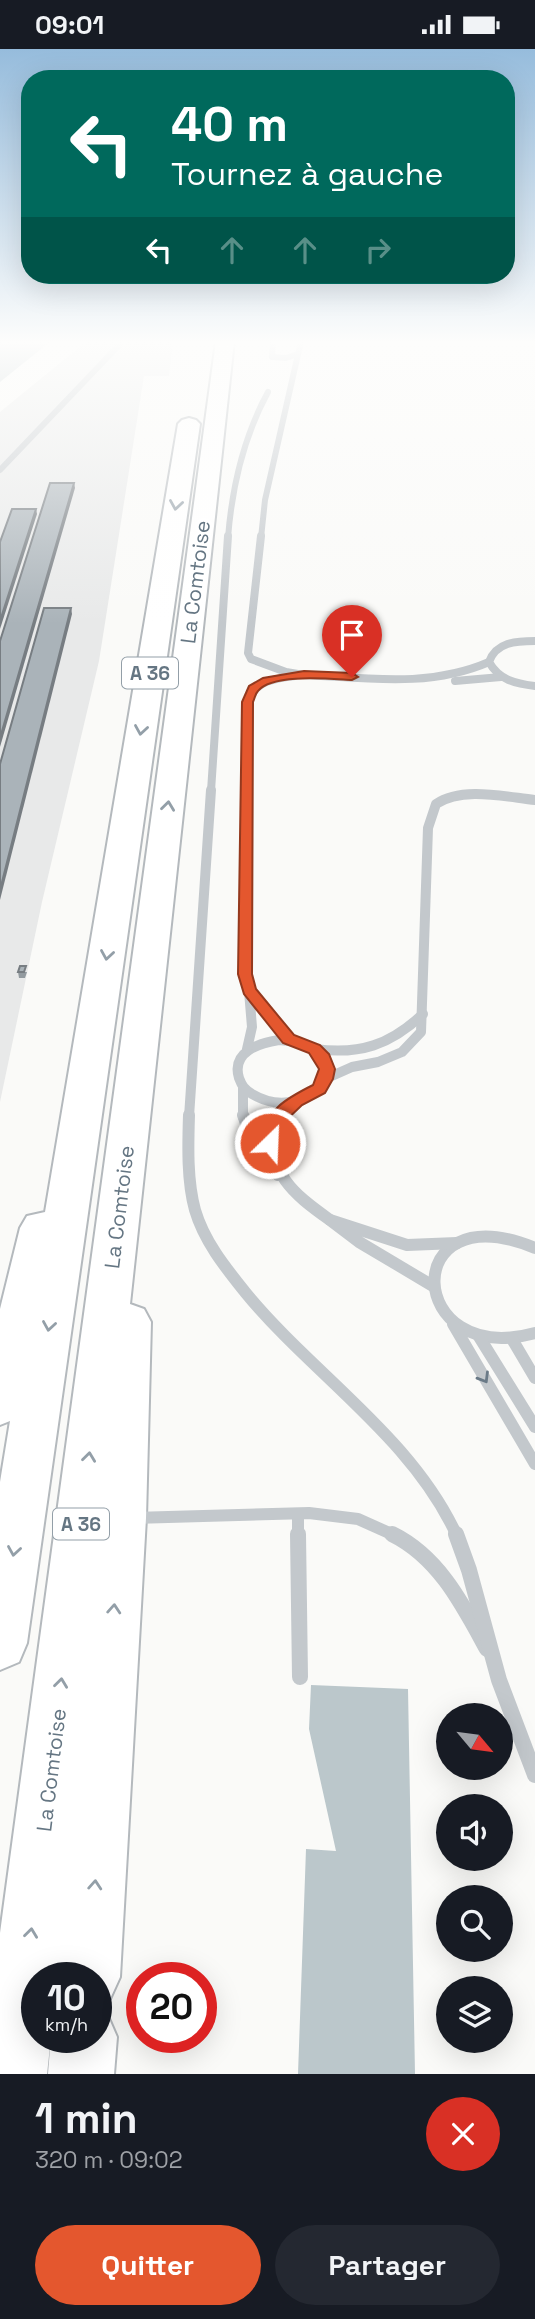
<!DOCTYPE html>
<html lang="fr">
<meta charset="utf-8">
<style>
body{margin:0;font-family:"Space Grotesk",sans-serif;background:#242831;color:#f1f3f6;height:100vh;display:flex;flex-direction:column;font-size:26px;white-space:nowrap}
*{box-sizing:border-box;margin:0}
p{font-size:23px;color:#9ea1a6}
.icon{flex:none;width:38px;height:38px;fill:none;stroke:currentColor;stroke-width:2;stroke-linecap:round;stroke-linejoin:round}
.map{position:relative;height:2025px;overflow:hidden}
.drawer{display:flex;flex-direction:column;background:#171b24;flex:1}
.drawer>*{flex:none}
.banner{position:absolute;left:21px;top:21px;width:494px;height:214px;border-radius:28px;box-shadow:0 7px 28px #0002;background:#00695c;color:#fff;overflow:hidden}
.needle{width:46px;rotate:119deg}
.fabs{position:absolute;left:436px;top:1654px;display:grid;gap:14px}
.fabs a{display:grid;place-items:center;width:77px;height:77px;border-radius:50%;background:#171b24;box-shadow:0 7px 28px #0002;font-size:35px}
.speed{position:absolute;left:21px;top:1913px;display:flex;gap:14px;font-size:35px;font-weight:700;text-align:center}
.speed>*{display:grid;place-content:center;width:91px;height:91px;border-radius:50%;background:#171b24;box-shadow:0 7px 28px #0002;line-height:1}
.speed small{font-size:18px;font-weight:400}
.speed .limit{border:10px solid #d22;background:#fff;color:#111}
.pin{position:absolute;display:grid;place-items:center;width:60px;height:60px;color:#fff;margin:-72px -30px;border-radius:50% 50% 50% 0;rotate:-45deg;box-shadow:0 0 7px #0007}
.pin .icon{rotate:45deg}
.me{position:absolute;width:77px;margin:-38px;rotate:24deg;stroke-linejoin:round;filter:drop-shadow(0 0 5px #0008)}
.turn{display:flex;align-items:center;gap:24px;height:147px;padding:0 35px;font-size:32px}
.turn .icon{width:91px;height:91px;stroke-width:2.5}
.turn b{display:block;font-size:49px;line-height:60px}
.lanes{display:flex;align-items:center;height:66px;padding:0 35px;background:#0003;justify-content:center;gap:35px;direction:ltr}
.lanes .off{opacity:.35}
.round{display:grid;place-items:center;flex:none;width:74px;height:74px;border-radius:37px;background:#242831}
.summary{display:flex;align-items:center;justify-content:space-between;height:119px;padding:0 35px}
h1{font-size:42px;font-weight:600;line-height:52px}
.primary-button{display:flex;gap:14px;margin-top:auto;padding:14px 35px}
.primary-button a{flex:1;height:80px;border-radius:42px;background:#e4572e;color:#fff;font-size:28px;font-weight:600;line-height:80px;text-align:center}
.primary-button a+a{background:#242831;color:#f1f3f6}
.status{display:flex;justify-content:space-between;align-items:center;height:49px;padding:0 35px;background:#171b24;direction:ltr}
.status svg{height:19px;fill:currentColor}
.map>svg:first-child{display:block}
</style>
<div class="status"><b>09:01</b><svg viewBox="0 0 49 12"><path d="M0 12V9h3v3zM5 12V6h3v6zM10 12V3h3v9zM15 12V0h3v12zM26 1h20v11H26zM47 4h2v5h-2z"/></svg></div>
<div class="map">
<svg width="535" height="2025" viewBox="0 0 535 2025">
<rect width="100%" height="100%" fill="#fafaf8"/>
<path fill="#e8e9e9" d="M 87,292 L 173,292 L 169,327 L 144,327 L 99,612 L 42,853 L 0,1053 L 0,363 Z"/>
<g fill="#bbc7cb">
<path d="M 0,292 L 51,292 L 0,333 Z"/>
<path d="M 311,1636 L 408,1640 L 415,2025 L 298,2025 L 306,1800 L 336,1802 L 309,1680 Z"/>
</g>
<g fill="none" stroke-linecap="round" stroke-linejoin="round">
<defs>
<g id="motorway">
<path d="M 216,292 L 234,292 L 130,1255 L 144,1260 L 151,1273 L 146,1469 L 120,1928 L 110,1950 L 96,1956 L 96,1928 L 37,1928 L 37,1988 L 51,1988 L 47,2025 L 0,2025 L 0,1884 Z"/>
<path d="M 189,369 L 196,371 L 200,375 L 27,1594 L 19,1613 L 0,1621 L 0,1433 L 10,1372 L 0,1376 L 0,1260 L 20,1179 L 27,1167 L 45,1163 L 178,375 L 182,371 Z"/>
<path d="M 96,1960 L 107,1965 L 117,1988 L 114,2025 L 48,2025 L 51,1988 L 96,1988 Z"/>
</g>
</defs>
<use href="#motorway" stroke="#b4b9bd" stroke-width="4"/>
<g stroke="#c3c8cc" stroke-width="6">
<path d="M 273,292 L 272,308 L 286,309 L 298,305"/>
<path d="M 0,421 L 123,292"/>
<path d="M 228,489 C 232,437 243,389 268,343"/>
<path d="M 261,489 L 265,451 L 301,292"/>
</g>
<g stroke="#c3c8cc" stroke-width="8">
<path d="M 261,487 L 248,604 L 251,610 L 286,623 L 304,626 C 367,629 429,639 489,613"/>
<path d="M 535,592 C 516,592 496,593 489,613 C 499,631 516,635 535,637"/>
<path d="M 455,632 L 501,628"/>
<path d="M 211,742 L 228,487"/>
<path d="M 246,742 C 246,724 247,706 247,688 C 247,645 248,632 295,627"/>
</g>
<g stroke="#c3c8cc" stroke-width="10">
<path d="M 246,741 L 245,925 L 249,942 L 288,990"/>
<path d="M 279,991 C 371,997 311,1080 252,1045 C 244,1040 242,1037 239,1029 C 231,1003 259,994 279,991 Z"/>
<path d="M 247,1000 L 252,978 L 249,942"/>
<path d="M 315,1000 C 360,1006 390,996 423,965"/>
<path d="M 325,1030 L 352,1018 L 378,1013 L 402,1003 L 421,983 L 428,779 L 436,755 C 462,737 506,748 535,751"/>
<path d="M 243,1039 L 243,1068"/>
<path d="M 189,1068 L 211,741"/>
<path d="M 279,1068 L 296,1052"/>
</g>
<g stroke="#c3c8cc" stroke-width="12">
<path d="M 189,1066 C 188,1097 187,1132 195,1161 C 204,1192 225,1218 245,1243 C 312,1325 412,1388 457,1487"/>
<path d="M 243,1066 L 250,1086 L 278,1126"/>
<path d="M 281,1066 L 271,1075 C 270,1126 291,1143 330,1171"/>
<path d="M 535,1199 C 397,1142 405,1320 535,1284"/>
<path d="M 433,1237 L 359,1193 L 330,1171 L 407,1196 L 457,1194"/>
<path d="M 453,1275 L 535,1415"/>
<path d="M 478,1286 L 535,1378"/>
<path d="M 512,1290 L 535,1329"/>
<path d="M 298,1465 L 298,1487"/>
<path d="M 133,1469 L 309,1464 L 358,1470 L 396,1487"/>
</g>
<g stroke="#c3c8cc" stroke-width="16">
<path d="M 298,1485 L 300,1628"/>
<path d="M 392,1485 C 439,1508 463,1556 487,1600"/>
<path d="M 456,1485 L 469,1521 L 499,1631 L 535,1726"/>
</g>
<use href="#motorway" fill="#fff" fill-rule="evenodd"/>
</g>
<path fill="#929a9f" d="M 18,923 L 27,923 L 25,929 L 19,929 Z"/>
<g fill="#777d82">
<path d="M 74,434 L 75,439 L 0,698 L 0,689 Z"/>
<path d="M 36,460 L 37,465 L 0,580 L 0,572 Z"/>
<path d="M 71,559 L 72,565 L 0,851 L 0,841 Z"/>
</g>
<g fill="#aab3b9" stroke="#777d82" stroke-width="2">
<path d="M 50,434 L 74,434 L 0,689 L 0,592 Z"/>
<path d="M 12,460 L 36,460 L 0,572 L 0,493 Z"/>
<path d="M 44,559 L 71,559 L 0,841 L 0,715 Z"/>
<path d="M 20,917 L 26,917 L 24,923 L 18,923 Z"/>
</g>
<defs><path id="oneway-chevron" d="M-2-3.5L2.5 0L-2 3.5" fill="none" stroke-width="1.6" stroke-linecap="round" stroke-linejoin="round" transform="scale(1.75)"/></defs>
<g stroke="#939fa8">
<use href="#oneway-chevron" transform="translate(176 456) rotate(99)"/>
<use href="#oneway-chevron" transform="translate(141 681) rotate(99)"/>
<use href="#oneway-chevron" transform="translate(168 757) rotate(-83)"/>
<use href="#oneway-chevron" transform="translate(107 906) rotate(99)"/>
<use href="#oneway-chevron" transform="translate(49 1277) rotate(99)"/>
<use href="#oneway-chevron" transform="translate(89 1408) rotate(-83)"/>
<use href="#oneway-chevron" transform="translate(14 1502) rotate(99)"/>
<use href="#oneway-chevron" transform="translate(114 1560) rotate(-86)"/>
<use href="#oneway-chevron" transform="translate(61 1634) rotate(-83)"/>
<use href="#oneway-chevron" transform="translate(95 1836) rotate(-86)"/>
<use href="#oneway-chevron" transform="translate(31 1884) rotate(-83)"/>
</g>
<use stroke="#6a7a87" href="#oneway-chevron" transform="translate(484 1329) rotate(59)"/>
<linearGradient id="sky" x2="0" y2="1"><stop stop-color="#96bcdc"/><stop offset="0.51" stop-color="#fdfdfc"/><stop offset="1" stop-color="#fdfdfc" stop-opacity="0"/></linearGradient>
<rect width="535" height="575" fill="url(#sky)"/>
<path fill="#e4572e" stroke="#94391e" stroke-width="2" d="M 304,622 L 352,624 L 358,628 L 352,631 C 331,630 272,624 258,642 C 255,645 255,649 253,653 L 252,925 L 256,940 L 294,986 L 320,996 L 329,1005 L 335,1020 L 333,1030 L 325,1044 L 302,1056 L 280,1077 L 278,1094 L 270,1100 L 261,1094 C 265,1061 285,1050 313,1036 L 319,1020 L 309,1004 L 283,994 L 244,945 L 238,925 L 242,653 L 249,637 L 263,629 Z"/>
<g text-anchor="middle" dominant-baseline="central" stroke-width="7" stroke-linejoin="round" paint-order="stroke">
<g fill="#fff" stroke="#939fa8" stroke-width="2">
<rect x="122" y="608.5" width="56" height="31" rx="5"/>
<rect x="53" y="1459.5" width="56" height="31" rx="5"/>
</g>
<g font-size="19" font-weight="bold" fill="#657683">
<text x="150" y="624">A 36</text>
<text x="81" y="1475">A 36</text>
</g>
<g font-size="21" fill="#657683" stroke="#fff">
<text transform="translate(195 533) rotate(-83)">La Comtoise</text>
<text transform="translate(119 1158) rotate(-83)">La Comtoise</text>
<text transform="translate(51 1721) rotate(-83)">La Comtoise</text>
</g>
</g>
</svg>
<div class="fabs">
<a><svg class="needle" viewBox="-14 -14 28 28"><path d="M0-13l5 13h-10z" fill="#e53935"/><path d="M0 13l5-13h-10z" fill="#9ea1a6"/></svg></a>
<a><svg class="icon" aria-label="sound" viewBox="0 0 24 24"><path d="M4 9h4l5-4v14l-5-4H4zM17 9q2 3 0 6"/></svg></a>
<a><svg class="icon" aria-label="search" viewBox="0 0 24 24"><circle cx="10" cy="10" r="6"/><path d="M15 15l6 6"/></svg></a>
<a><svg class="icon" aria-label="layers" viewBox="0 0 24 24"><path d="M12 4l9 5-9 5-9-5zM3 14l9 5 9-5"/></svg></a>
</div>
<div class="speed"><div>10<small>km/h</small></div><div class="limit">20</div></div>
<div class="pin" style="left:352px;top:628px;background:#d93025"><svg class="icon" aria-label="arrive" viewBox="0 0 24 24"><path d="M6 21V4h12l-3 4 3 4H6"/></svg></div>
<svg class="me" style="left:270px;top:1094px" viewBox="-20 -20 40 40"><circle r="17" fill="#e4572e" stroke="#fff" stroke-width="3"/><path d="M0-11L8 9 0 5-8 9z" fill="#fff"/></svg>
<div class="banner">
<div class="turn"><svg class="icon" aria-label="left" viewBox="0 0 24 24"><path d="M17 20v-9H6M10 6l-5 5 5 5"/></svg><div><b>40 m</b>Tournez à gauche</div></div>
<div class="lanes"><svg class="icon" aria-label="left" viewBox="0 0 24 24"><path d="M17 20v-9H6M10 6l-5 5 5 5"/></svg><svg class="icon off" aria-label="ahead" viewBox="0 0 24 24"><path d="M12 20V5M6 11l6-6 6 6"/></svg><svg class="icon off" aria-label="ahead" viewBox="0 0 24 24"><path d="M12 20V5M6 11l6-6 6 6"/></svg><svg class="icon off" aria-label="right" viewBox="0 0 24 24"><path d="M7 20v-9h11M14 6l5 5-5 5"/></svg></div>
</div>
</div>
<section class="drawer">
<div class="summary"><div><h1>1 min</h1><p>320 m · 09:02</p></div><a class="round" style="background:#d93025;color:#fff"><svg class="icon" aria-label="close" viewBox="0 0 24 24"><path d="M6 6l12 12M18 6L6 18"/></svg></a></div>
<div class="primary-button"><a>Quitter</a><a>Partager</a></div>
</section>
